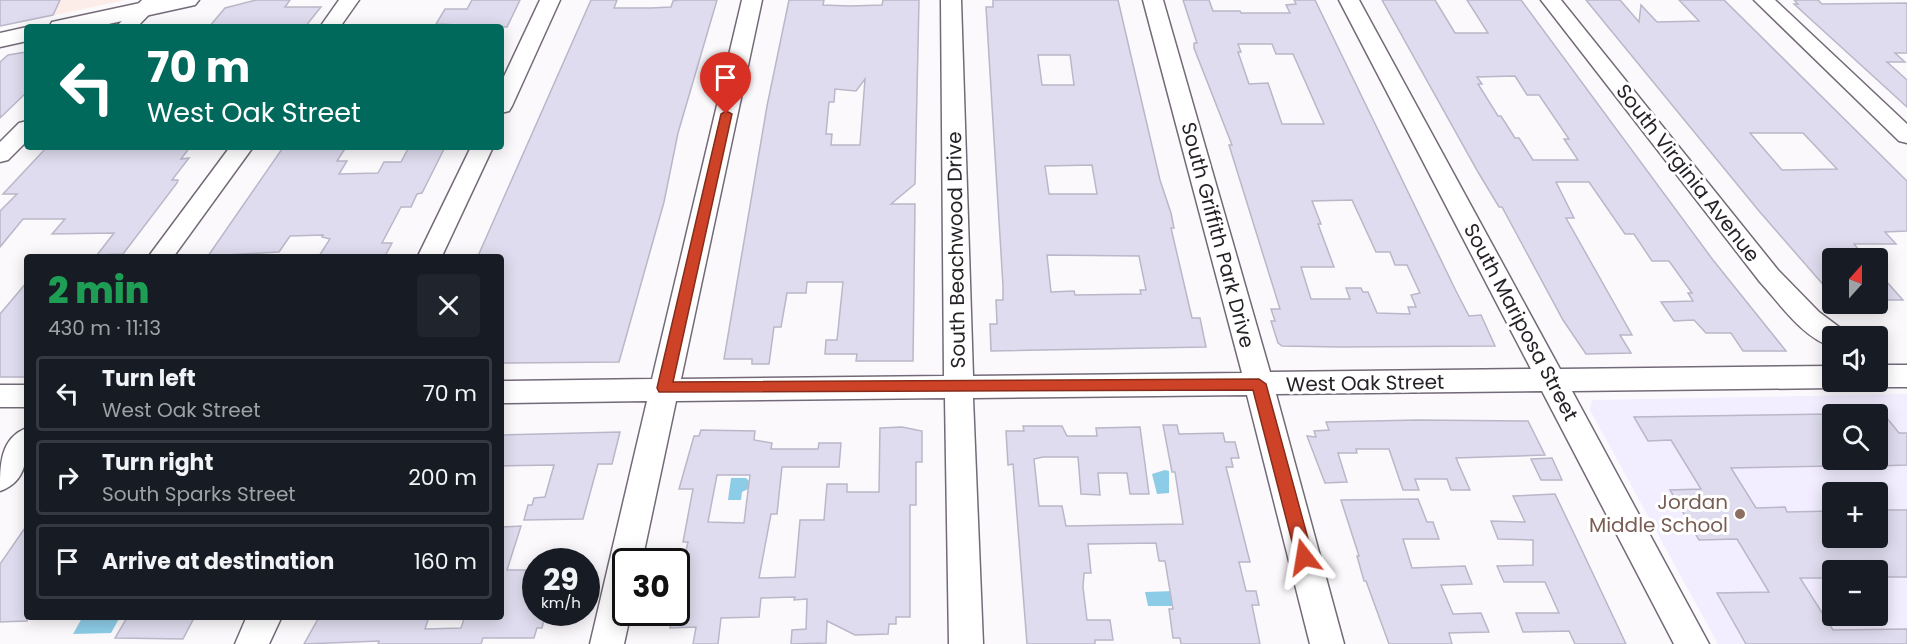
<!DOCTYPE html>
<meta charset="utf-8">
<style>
body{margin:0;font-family:Poppins,sans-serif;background:#20242c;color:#f1f3f6;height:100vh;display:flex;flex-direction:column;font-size:22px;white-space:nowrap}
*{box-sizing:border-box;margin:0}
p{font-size:20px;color:#9ea1a6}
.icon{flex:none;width:33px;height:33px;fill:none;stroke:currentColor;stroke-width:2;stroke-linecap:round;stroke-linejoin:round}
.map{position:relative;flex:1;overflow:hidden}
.side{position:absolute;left:24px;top:254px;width:480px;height:366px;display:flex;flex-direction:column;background:#171b24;border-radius:6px;box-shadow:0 3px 15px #0003}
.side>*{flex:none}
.top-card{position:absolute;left:24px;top:24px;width:480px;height:126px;border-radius:6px;box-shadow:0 3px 15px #0003;background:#00695c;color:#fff;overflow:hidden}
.needle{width:39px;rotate:21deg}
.controls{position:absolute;left:1822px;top:248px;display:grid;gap:12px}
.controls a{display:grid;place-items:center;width:66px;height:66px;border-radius:6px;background:#171b24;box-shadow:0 3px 15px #0003;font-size:30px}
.speed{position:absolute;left:522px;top:548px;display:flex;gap:12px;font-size:30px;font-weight:700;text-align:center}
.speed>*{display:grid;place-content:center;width:78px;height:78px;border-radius:50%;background:#171b24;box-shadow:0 3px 15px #0003;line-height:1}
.speed small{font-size:15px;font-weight:400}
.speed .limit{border:3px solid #111;border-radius:9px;background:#fff;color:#111}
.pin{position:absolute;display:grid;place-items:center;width:51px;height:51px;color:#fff;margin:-62px -26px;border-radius:50% 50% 50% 0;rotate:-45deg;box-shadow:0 0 6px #0007}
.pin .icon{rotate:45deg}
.me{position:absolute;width:66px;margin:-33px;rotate:346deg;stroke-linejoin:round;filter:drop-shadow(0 0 4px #0008)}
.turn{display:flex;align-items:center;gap:21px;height:126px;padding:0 24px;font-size:27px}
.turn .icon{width:78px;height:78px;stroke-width:2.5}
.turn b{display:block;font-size:42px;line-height:51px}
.round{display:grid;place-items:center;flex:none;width:63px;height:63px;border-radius:6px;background:#20242c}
.overview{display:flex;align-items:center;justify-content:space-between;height:102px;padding:0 24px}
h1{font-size:36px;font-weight:800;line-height:45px;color:#1e9e55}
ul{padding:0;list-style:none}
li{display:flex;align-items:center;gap:18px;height:75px;margin:0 12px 9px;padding:0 12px;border:3px solid #363941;border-radius:6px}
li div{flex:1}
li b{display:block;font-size:22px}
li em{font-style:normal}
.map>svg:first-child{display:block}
</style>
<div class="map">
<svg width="1907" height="644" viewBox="0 0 1907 644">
<rect width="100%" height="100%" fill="#fcf9fd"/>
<path fill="#fcede8" d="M 0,0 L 125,0 L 0,27 Z"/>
<path fill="#f2edff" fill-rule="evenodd" d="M 1907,394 L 1907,644 L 1718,644 L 1590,410 L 1592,400 ZM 1833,414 L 1878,414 L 1878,459 L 1833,459 ZM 1833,492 L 1878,492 L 1878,537 L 1833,537 ZM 1833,570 L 1878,570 L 1878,615 L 1833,615 Z"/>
<g fill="#8dcce6">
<path d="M 1165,470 L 1169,471 L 1169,493 L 1157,494 L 1152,474 Z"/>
<path d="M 731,478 L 746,478 L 750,482 L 748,489 L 742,492 L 741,500 L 728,500 Z"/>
<path d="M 1174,591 L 1177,606 L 1148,606 L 1145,592 Z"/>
<path d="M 120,617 L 111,633 L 73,634 L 82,618 Z"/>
</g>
<g fill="#dedcee" stroke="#b9b7c8" stroke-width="1.5" fill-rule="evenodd">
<path d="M 0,0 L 60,0 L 53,15 L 0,26 Z"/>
<path d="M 256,0 L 290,0 L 285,7 L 321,7 L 305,27 L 209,27 L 225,8 Z"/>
<path d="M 472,0 L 520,0 L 507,27 L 436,24 L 445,9 L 467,9 Z"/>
<path d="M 591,0 L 617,0 L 614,8 L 651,8 L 671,7 L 673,1 L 678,0 L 717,0 L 678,133 L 664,202 L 619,362 L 501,363 L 501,256 L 478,256 Z"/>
<path d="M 789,0 L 824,0 L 823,5 L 850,6 L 882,5 L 883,0 L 919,0 L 915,184 L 891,204 L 915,204 L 913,361 L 856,361 L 857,354 L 825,354 L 826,340 L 837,340 L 843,282 L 807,282 L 806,293 L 787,293 L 781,327 L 774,327 L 769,364 L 752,364 L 752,359 L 724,359 L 767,106 ZM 865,79 L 860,145 L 831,145 L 832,134 L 826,134 L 829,102 L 834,102 L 835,89 L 856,91 Z"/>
<path d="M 993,0 L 1118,0 L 1160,180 L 1171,213 L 1174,228 L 1171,228 L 1192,318 L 1200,318 L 1206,347 L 991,351 L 990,324 L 997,324 L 996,300 L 1003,300 L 1003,286 L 986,7 L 993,7 ZM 1038,55 L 1070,55 L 1074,85 L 1042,85 ZM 1092,165 L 1097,194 L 1049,194 L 1045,166 ZM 1047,255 L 1139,256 L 1146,290 L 1140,290 L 1141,294 L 1075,295 L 1074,291 L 1051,292 Z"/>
<path d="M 1183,0 L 1209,0 L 1213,11 L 1240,11 L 1241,13 L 1290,13 L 1286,5 L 1296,4 L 1294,0 L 1315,0 L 1456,291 L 1469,316 L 1481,315 L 1495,346 L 1339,347 L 1282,346 L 1278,343 L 1271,321 L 1275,321 L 1271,309 L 1280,309 L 1229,145 L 1232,145 L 1194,48 L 1194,43 L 1197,43 ZM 1238,44 L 1272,44 L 1276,54 L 1293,54 L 1324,124 L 1282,124 L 1268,83 L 1249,84 L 1238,52 L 1241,52 ZM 1352,200 L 1376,252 L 1390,252 L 1395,265 L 1407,265 L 1420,293 L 1411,295 L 1416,307 L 1408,307 L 1410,314 L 1377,313 L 1368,292 L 1363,292 L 1361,288 L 1346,288 L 1350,299 L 1311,299 L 1301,267 L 1334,267 L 1318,224 L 1321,224 L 1312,201 Z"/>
<path d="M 1382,0 L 1435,0 L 1455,33 L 1488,33 L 1467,0 L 1521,0 L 1713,260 L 1786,351 L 1743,351 L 1731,333 L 1706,333 L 1694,320 L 1674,321 L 1661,302 L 1693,301 L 1688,293 L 1692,293 L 1669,261 L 1652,261 L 1634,234 L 1625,234 L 1589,182 L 1556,182 L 1574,218 L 1566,218 L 1632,335 L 1620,335 L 1631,353 L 1586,354 L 1563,320 L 1502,207 L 1499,207 L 1478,172 ZM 1515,76 L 1527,95 L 1539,95 L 1569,139 L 1564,139 L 1578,160 L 1533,160 L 1519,138 L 1515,138 L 1501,116 L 1498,116 L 1478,84 L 1482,84 L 1477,77 Z"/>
<path d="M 1586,0 L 1620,0 L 1639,22 L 1641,5 L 1657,22 L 1699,21 L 1679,0 L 1724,0 L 1907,181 L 1907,231 L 1885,232 L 1896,244 L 1854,244 L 1865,257 L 1833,257 L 1833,296 L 1759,211 ZM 1750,133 L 1803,133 L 1837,169 L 1782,170 Z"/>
<path d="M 1794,0 L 1818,0 L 1822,4 L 1907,3 L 1907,53 L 1895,53 L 1905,62 L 1887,62 L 1907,80 L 1907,107 L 1794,4 L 1798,4 Z"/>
<path d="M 27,52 L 27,92 L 0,118 L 0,62 L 8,55 Z"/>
<path d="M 47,147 L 190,147 L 181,159 L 189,158 L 172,180 L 178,180 L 177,183 L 123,254 L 97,255 L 114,233 L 52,234 L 65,219 L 23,219 L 0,247 L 0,211 L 17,194 L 3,194 Z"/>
<path d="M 346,147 L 337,161 L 347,161 L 339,174 L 378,173 L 384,162 L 401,162 L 409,147 L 445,147 L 422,193 L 417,194 L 411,207 L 401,207 L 382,243 L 392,243 L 385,256 L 319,256 L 330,239 L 322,237 L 323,235 L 290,236 L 279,252 L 208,256 L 282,149 Z"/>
<path d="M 1878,272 L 1903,300 L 1878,300 Z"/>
<path d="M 27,282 L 27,377 L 0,377 L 0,314 Z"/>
<path d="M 1878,407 L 1899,433 L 1907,433 L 1907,465 L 1878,466 Z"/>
<path d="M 1833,414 L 1833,466 L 1731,468 L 1756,508 L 1785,507 L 1787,512 L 1833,511 L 1833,537 L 1878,537 L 1878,510 L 1907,510 L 1907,577 L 1878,577 L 1878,570 L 1833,570 L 1833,578 L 1800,578 L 1833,630 L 1907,629 L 1907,644 L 1746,644 L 1717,593 L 1769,592 L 1737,539 L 1699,540 L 1670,490 L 1701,489 L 1671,440 L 1648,441 L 1634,417 Z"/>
<path d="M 1418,420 L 1528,421 L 1545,455 L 1456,458 L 1470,490 L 1451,490 L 1447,479 L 1415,479 L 1419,490 L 1403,490 L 1389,449 L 1356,449 L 1357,453 L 1338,453 L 1347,482 L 1325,483 L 1307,436 L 1316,437 L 1314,431 L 1329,430 L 1326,422 Z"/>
<path d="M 1163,425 L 1177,425 L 1179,434 L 1223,433 L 1225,442 L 1235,442 L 1239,458 L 1231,458 L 1233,467 L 1226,467 L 1250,562 L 1239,562 L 1246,591 L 1256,591 L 1259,605 L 1252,605 L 1260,644 L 1181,644 L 1180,638 L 1173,638 L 1169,609 L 1173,609 L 1165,561 L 1159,561 L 1156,543 L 1088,544 L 1091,573 L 1084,573 L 1083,587 L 1087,620 L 1110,620 L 1113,640 L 1095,640 L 1095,644 L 1027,644 L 1013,464 L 1008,465 L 1006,431 L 1024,431 L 1023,426 L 1062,426 L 1067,436 L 1097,436 L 1096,428 L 1140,427 L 1149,494 L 1130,494 L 1127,473 L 1098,473 L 1100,495 L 1081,494 L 1078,457 L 1043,457 L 1034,459 L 1039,506 L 1062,506 L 1066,526 L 1183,524 L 1175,472 L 1172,472 Z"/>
<path d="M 902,427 L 922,431 L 922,462 L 916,462 L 916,505 L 910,505 L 910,617 L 896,617 L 896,624 L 889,624 L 888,634 L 855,635 L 827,621 L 826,643 L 791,644 L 792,630 L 806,629 L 807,599 L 794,600 L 795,597 L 761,598 L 759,617 L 721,618 L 718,644 L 693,644 L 696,627 L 670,628 L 673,612 L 676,612 L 676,594 L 688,542 L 683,542 L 693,489 L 679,489 L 694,436 L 699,436 L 701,430 L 755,431 L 754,440 L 772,443 L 771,449 L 818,449 L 819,443 L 841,443 L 839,467 L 782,467 L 777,514 L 771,514 L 759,578 L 795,577 L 800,520 L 824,520 L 827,484 L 847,484 L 847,492 L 879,492 L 880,428 ZM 717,475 L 750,475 L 744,523 L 708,522 Z"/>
<path d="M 620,432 L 612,464 L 598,464 L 583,519 L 524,520 L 528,505 L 532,505 L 534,498 L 545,497 L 554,465 L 501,466 L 501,435 Z"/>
<path d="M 1552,458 L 1562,480 L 1541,480 L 1531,459 Z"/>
<path d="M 1555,494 L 1578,542 L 1626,644 L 1575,644 L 1569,631 L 1523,632 L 1516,613 L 1559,613 L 1545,582 L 1504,582 L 1497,566 L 1533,565 L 1533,540 L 1498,539 L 1491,521 L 1525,522 L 1513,496 Z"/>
<path d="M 1418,499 L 1427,522 L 1433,522 L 1439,539 L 1403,539 L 1412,568 L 1465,566 L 1472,584 L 1441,585 L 1453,614 L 1481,613 L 1489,632 L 1449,633 L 1452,644 L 1389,644 L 1366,581 L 1364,581 L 1357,556 L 1359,556 L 1341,500 Z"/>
<path d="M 27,525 L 27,621 L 0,622 L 0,564 Z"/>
<path d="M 521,526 L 507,570 L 536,570 L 536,612 L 546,612 L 542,628 L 537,628 L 534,638 L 483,638 L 481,644 L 378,644 L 379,641 L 304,644 L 318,619 L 429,617 L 425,629 L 461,628 L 465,616 L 501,616 L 501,527 Z"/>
<path d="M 128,616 L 195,616 L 183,639 L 115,638 Z"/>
</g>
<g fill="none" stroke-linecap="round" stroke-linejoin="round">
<defs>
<g id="minor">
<path d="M 142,0 L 163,0 L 137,27 L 116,27 Z"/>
<path d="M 339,0 L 359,0 L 340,27 L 320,27 Z"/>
<path d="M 540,0 L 560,0 L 512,106 L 509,111 L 501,113 L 501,83 Z"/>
<path d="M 742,0 L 762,0 L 681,379 L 944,376 L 941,0 L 961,0 L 973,376 L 1242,373 L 1143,0 L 1163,0 L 1270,372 L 1531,369 L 1339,0 L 1359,0 L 1560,369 L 1833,366 L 1833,381 L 1845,381 L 1843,385 L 1833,388 L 1572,391 L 1709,644 L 1674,644 L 1542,391 L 1276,394 L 1344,644 L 1310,644 L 1247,395 L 973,398 L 983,644 L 949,644 L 945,398 L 676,401 L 642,561 L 626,561 L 626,612 L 631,612 L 624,644 L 590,644 L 647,401 L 501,403 L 501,381 L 652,379 Z"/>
<path d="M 1541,0 L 1561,0 L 1778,270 L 1819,312 L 1843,330 L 1846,336 L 1833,336 L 1833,347 C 1803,338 1781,305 1760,282 Z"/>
<path d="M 1754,0 L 1775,0 L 1907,124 L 1907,143 L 1899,141 Z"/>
<path d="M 27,121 L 27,141 L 8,160 L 0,162 L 0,142 L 19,123 Z"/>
<path d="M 230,147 L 253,147 L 174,256 L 149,256 Z"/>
<path d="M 471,147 L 493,147 L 442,256 L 418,256 Z"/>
<path d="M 1878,365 L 1907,365 L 1907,387 L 1878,387 L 1868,384 L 1867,381 L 1878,381 Z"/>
<rect x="0" y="385" width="27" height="22"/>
<path d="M 27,428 C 27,454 29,481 0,491 C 0,465 0,438 27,428 Z"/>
<path d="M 247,616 L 282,616 L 269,644 L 235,644 Z"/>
</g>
<g id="major">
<path d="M 154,0 L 199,0 L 195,5 L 95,27 L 49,27 L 52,22 Z"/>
<path d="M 27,27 L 27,41 L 0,47 L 0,33 Z"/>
</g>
</defs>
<use href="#minor" stroke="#736a78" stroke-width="3"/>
<use href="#major" stroke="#736a78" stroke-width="3"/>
<use href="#minor" fill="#fff" fill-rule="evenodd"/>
<use href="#major" fill="#fff" fill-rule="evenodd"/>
</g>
<path fill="#ce4328" stroke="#862c1a" stroke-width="1.5" d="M 726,111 L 732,114 L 673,382 L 1259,379 L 1266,384 L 1313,557 L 1310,563 L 1304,565 L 1298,563 L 1296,557 L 1253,390 L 659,392 L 657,388 L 721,114 Z"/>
<circle fill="#8d6e63" stroke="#fff" stroke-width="2" cx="1740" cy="514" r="6"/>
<g text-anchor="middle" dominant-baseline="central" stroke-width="6" stroke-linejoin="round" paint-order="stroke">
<g font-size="20" fill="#262228" stroke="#fff">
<text transform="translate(1688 173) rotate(52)">South Virginia Avenue</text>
<text transform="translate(1218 235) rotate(75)">South Griffith Park Drive</text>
<text transform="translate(956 250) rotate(-91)">South Beachwood Drive</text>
<text transform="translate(1521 322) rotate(62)">South Mariposa Street</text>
<text transform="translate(1365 383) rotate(-1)">West Oak Street</text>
</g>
<g font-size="20" fill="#785e54" stroke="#fff" text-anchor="end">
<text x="1728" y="502">Jordan<tspan x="1728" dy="23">Middle School</tspan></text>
</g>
</g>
</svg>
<div class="controls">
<a><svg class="needle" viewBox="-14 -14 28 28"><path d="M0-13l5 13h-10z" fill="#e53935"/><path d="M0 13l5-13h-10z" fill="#9ea1a6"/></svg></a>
<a><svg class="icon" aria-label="sound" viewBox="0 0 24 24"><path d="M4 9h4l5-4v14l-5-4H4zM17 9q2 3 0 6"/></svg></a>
<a><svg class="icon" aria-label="search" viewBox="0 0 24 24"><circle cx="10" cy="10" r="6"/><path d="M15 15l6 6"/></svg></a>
<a>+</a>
<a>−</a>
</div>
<div class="speed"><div>29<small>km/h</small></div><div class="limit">30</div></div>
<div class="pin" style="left:726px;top:114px;background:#d93025"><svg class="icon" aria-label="arrive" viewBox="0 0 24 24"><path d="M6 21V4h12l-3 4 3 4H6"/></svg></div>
<svg class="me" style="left:1304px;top:557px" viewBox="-20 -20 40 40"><path d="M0-17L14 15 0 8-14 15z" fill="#ce4328" stroke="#fff" stroke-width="4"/></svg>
<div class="top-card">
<div class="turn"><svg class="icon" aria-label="left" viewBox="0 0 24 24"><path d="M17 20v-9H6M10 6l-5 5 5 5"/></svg><div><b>70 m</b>West Oak Street</div></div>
</div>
<section class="side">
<div class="overview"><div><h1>2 min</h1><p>430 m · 11:13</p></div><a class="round"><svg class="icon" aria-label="close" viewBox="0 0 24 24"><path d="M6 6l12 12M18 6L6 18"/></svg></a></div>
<ul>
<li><svg class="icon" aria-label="left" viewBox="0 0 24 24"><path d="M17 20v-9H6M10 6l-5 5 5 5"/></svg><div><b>Turn left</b><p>West Oak Street</p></div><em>70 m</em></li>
<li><svg class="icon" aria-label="right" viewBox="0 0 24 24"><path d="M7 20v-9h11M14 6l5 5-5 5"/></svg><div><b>Turn right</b><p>South Sparks Street</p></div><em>200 m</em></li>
<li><svg class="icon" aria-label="arrive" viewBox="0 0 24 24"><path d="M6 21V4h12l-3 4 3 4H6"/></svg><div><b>Arrive at destination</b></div><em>160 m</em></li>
</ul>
</section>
</div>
